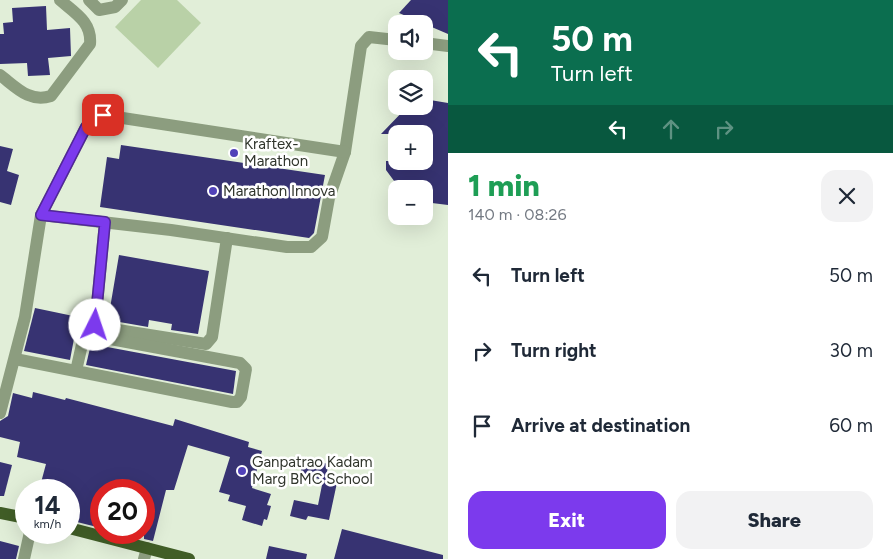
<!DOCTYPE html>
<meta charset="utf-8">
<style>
body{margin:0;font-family:Figtree,sans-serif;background:#f2f2f3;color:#1f2937;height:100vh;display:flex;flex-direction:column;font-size:19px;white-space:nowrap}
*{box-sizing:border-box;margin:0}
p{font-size:16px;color:#747a83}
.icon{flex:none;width:28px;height:28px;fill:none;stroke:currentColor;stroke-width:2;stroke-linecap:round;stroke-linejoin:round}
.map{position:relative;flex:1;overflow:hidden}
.side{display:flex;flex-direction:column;background:#fff;width:445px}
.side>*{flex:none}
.top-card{background:#0b6e4f;color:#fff;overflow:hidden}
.buttons{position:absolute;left:388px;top:15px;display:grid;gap:10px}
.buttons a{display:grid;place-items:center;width:45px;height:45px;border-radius:10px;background:#fff;box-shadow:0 5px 20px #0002;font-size:25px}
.speed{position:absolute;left:15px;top:479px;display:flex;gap:10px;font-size:25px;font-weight:700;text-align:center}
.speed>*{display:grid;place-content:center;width:65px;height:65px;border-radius:50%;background:#fff;box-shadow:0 5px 20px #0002;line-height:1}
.speed small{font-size:12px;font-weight:400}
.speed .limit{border:8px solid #d22;background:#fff;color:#111}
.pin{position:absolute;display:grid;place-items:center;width:42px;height:42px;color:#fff;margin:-21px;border-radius:10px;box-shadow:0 2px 8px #0006}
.me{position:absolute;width:55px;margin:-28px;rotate:4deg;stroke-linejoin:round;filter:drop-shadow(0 0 4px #0008)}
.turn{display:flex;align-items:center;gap:18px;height:105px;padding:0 20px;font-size:22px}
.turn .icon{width:65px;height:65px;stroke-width:2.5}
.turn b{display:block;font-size:35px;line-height:42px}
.lanes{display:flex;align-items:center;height:48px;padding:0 20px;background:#0003;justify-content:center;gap:25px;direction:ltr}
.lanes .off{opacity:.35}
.round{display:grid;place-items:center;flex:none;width:52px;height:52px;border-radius:15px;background:#f2f2f3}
.head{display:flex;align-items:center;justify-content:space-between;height:85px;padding:0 20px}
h1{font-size:30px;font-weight:800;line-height:38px;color:#1e9e55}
.button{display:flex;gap:10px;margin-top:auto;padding:10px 20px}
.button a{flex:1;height:58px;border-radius:15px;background:#7c3aed;color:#fff;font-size:20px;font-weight:800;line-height:58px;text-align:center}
.button a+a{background:#f2f2f3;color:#1f2937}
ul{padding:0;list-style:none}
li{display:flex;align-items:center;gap:15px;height:75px;padding:0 20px}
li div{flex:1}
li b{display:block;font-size:19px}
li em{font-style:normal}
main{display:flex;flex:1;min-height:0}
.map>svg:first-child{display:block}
</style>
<main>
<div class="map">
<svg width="448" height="559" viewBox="0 0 448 559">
<rect width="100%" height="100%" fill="#e1eed8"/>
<path fill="#b9d1a7" d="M 141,0 L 177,0 L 201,23 L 158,68 L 115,27 Z"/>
<g fill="#373372">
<path d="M 411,0 L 448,0 L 448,34 L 399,13 Z"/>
<path d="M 46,6 L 47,30 L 70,28 L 71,56 L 48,58 L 50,75 L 28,76 L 27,63 L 0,64 L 0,34 L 4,34 L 3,23 L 13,22 L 12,8 Z"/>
<path d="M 424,99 L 448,103 L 448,205 L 424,202 L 424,189 L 400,189 L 386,170 L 386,161 L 424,161 L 424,134 L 381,134 L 408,106 L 424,106 Z"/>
<path d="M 121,145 L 325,175 L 314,233 L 309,238 L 100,207 L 107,157 L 119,159 Z"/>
<path d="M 0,146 L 13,149 L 7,171 L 19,175 L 11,205 L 0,202 Z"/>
<path d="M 119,255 L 209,271 L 198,334 L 171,330 L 172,324 L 149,320 L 148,327 L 108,320 Z"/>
<path d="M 35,308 L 78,317 L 70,360 L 24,351 Z"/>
<path d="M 91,344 L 236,371 L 233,394 L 86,365 Z"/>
<path d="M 33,392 L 65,400 L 66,398 L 173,426 L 175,419 L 249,442 L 248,447 L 262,451 L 252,488 L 271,494 L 267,505 L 271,506 L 267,520 L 264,519 L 262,526 L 242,520 L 246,506 L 228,501 L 230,495 L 219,492 L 230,457 L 188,445 L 174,490 L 166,490 L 153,541 L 144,539 L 144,490 L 101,490 L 101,528 L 69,520 L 69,490 L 39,490 L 46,464 L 17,457 L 20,442 L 0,437 L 0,421 L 8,416 L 13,393 L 32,398 Z"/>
<path d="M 304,459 L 329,464 L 326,475 L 338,478 L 329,520 L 308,516 L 306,520 L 290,516 L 294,500 L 318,505 L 323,480 L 300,474 Z"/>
<path d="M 0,462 L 12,465 L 4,496 L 0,496 Z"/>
<path d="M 342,529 L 443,555 L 443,559 L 334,559 Z"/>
<path d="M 0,541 L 19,546 L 16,559 L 0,559 Z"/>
<path d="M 269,546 L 307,554 L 306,559 L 266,559 Z"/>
</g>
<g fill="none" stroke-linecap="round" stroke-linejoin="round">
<g stroke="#8c9d7f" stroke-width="12">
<path d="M 89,0 L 99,10 L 115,7 L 122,0"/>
<path d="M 424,43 L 448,46"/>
<path d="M 0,75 C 16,87 29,103 51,96 L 90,44 C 92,22 75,13 60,0"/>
<path d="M 41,215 L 171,230 L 287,247 L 311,247 L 322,237 L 329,198 L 345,152 L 361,46 L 369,37 L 396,40"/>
<path d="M 105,222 L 95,325 L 99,327 L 206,344 L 212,337 L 227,238"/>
<path d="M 15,359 L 232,402 L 237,402 L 241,397 L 246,369 L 240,363 L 89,335 L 83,340 L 76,371"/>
<path d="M 0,413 L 25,317 L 41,215 L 86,127 L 95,116 L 103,115 L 345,152"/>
<path d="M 24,559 L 30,532"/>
<path d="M 144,559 L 147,548"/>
</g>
<g stroke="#415e27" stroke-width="12">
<path d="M 0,513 L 26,518"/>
<path d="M 69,528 L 189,559"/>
</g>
</g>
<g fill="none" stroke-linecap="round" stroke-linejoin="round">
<defs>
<path id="route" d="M 95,325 L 105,222 L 41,215 L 86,127 L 95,116 L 103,115"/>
</defs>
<use href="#route" stroke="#51269a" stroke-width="12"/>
<use href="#route" stroke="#7c3aed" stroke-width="9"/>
</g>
<g fill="#5142b9" stroke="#fff" stroke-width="2">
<circle cx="234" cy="153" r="5"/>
<circle cx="213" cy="191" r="5"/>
<circle cx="242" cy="471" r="5"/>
</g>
<g text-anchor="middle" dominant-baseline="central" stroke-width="5" stroke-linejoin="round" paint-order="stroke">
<g font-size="15" fill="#30352c" stroke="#fff" text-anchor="start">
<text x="244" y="144">Kraftex-<tspan x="244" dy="17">Marathon</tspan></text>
<text x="223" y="191">Marathon Innova</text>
<text x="252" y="462">Ganpatrao Kadam<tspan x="252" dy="17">Marg BMC School</tspan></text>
</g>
</g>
</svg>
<div class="buttons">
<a><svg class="icon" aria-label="sound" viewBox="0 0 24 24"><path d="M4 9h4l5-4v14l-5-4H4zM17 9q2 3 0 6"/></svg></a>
<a><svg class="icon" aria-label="layers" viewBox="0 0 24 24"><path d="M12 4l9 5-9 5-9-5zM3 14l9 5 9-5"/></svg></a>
<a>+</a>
<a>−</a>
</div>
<div class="speed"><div>14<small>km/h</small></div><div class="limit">20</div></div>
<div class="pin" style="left:103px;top:115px;background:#d93025"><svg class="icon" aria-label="arrive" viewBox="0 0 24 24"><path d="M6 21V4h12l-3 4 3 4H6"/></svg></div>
<svg class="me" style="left:95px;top:325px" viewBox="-20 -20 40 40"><circle r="19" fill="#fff"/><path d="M0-13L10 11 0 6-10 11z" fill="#7c3aed"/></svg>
</div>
<section class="side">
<div class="top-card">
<div class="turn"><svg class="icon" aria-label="left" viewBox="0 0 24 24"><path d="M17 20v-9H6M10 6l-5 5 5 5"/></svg><div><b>50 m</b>Turn left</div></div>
<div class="lanes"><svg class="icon" aria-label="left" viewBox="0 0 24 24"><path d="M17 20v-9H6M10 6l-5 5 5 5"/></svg><svg class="icon off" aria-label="ahead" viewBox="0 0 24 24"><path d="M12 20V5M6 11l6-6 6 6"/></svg><svg class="icon off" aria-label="right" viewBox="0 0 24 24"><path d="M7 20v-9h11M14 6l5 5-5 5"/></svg></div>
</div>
<div class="head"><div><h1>1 min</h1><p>140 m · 08:26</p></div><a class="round"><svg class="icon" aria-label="close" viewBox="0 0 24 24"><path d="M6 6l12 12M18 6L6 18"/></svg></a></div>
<ul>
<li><svg class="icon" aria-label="left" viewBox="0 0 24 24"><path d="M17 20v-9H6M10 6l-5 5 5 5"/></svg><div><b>Turn left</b></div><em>50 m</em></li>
<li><svg class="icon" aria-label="right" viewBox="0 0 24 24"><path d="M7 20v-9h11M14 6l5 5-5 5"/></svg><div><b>Turn right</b></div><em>30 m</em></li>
<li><svg class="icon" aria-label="arrive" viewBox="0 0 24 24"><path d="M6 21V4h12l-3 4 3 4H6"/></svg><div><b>Arrive at destination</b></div><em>60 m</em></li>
</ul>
<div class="button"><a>Exit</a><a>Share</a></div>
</section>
</main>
